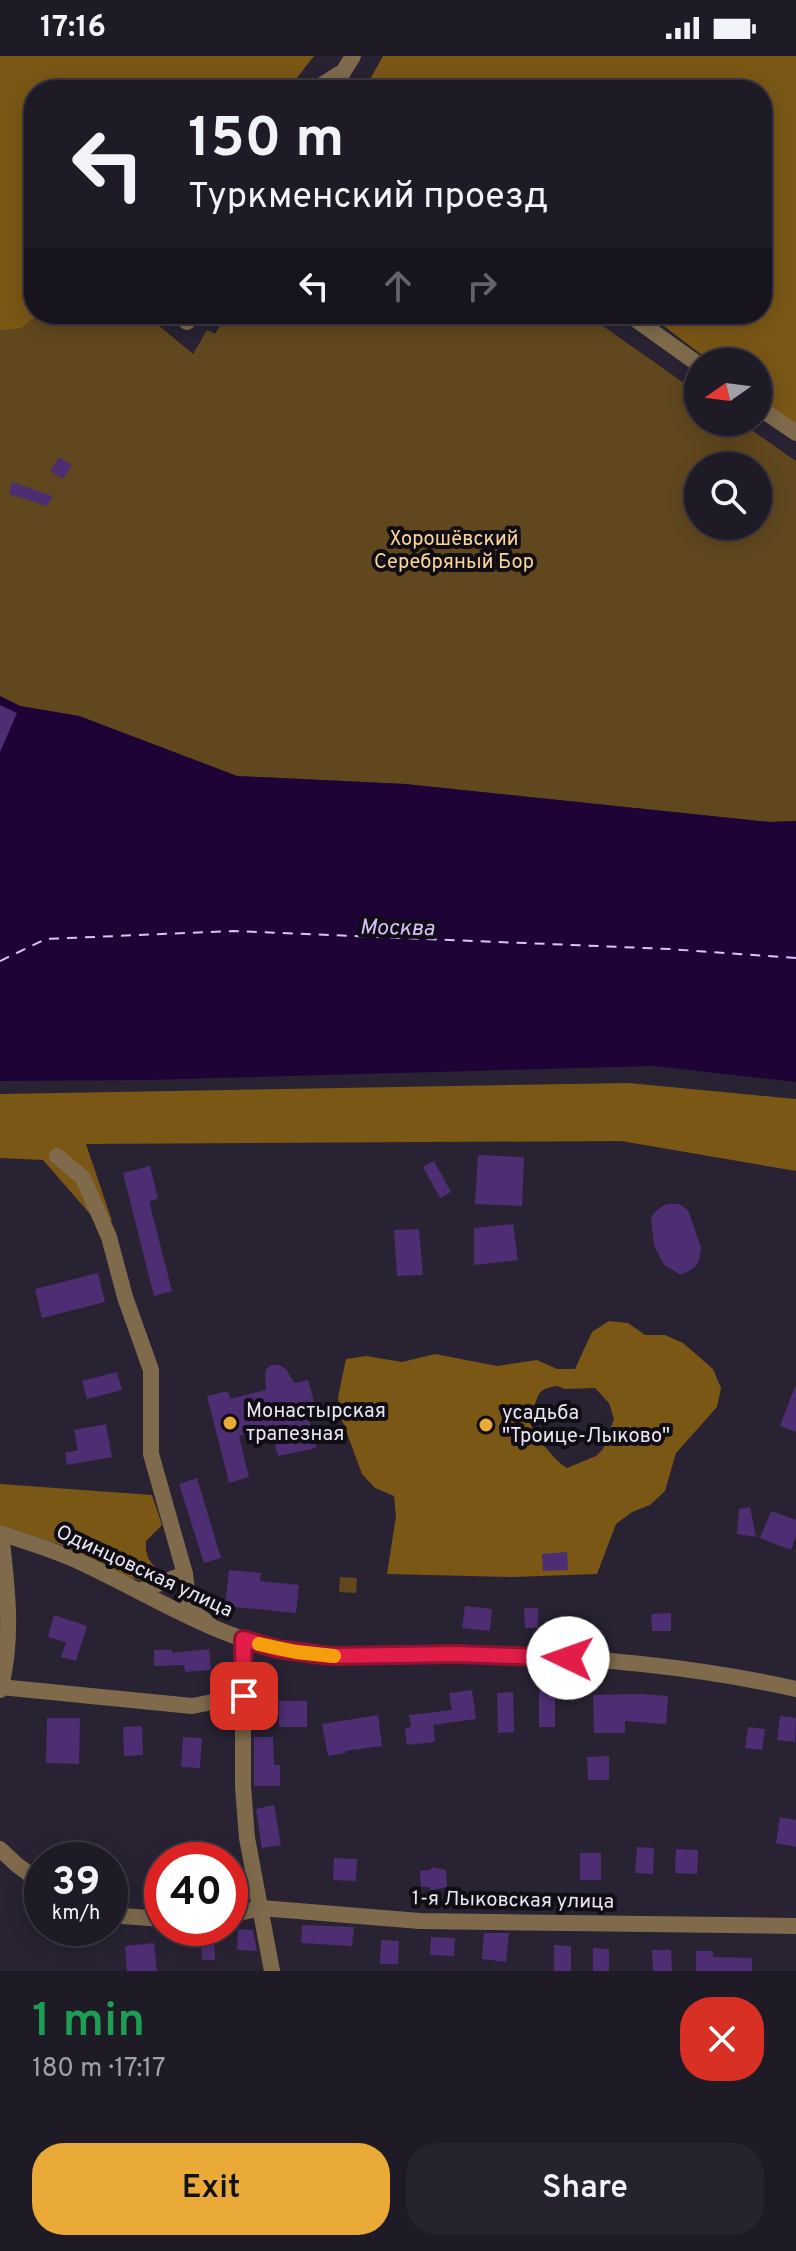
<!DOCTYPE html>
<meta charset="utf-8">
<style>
body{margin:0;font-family:Overpass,sans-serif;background:#26232e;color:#f1f3f6;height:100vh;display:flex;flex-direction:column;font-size:30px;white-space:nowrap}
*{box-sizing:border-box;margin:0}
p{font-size:26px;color:#a1a1a7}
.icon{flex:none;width:44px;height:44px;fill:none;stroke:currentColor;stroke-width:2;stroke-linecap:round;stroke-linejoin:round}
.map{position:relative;height:1915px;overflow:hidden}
.drawer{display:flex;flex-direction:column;background:#1e1a26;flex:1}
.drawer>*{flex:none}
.top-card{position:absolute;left:24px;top:24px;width:748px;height:244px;border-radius:32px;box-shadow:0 4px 20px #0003,0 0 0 2px #3c3843;background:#1e1a26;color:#f1f3f6;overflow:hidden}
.needle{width:52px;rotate:256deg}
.tools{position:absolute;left:684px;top:292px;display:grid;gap:16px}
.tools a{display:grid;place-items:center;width:88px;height:88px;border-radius:50%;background:#1e1a26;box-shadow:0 4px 20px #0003,0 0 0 2px #3c3843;font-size:40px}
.speed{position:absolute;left:24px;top:1786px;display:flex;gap:16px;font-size:40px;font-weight:700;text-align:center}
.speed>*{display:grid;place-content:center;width:104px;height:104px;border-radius:50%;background:#1e1a26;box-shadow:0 4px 20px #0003,0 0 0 2px #3c3843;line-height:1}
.speed small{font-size:20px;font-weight:400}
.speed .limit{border:12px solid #d22;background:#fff;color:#111}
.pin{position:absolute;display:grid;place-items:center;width:68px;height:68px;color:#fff;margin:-34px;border-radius:16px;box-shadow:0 4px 12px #0006}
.me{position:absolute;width:88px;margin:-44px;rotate:273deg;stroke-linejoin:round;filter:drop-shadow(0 0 6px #0008)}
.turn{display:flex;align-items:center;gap:28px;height:168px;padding:0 32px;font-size:36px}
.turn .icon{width:104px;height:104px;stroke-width:2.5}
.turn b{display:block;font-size:56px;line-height:68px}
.lanes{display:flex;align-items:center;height:76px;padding:0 32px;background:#0003;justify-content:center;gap:40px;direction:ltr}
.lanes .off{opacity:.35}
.round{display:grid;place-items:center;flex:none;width:84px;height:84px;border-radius:32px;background:#26232e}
.overview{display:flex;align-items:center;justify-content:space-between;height:136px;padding:0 32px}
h1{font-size:48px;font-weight:600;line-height:60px;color:#1e9e55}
.button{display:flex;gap:16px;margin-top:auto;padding:16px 32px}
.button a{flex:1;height:92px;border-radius:32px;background:#e9aa38;color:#111;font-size:32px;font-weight:600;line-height:92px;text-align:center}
.button a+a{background:#26232e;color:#f1f3f6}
.status{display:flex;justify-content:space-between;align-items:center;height:56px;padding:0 40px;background:#1e1a26;direction:ltr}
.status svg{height:22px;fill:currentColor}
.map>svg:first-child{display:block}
</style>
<div class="status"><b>17:16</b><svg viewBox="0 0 49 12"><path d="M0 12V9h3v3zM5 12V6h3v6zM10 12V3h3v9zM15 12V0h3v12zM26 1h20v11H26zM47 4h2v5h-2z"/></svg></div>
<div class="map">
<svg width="796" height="1915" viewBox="0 0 796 1915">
<rect width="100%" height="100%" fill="#282233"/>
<g fill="#60471d" fill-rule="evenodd">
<path d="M 0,64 L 34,258 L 145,258 L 193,298 L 207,274 L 215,278 L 227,258 L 586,258 L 698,337 L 698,366 L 740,366 L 796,405 L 796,765 L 770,766 L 405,728 L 237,720 L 79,660 L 20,650 L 0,640 ZM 698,410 L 758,410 L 758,470 L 698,470 Z"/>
<path d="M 340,1521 L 357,1522 L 356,1537 L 339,1536 Z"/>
</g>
<g fill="#7a5715" fill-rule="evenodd">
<path d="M 0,0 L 314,0 L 292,28 L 256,34 L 34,34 L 34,258 L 39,258 L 21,272 L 0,274 Z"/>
<path d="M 383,0 L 796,0 L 796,371 L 758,342 L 758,306 L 711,306 L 648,258 L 762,258 L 762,34 L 364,34 Z"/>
<path d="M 629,1027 L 796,1043 L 796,1115 L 621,1085 L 86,1088 L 112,1165 L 97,1166 L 43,1104 L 0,1102 L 0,1038 Z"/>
<path d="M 609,1265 L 628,1267 L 645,1279 L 665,1279 L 683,1287 L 713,1313 L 721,1332 L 717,1351 L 676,1397 L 665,1435 L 650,1449 L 632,1456 L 616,1468 L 597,1518 L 513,1521 L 387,1518 L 396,1460 L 394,1440 L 375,1432 L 362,1418 L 341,1361 L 338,1341 L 346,1303 L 366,1300 L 402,1306 L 435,1298 L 497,1310 L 537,1304 L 557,1313 L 575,1313 L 592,1276 ZM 557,1330 L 565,1333 L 595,1332 L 609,1347 L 614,1363 L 603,1393 L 596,1400 L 567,1412 C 555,1405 544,1388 532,1377 C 531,1368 534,1346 539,1338 C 543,1332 551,1331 557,1330 Z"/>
<path d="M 0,1428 L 152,1439 L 162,1469 L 146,1485 C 145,1502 150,1508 165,1518 L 149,1527 L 123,1520 L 67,1491 L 0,1469 Z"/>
</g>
<path fill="#1e0436" d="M 0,640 L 20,650 L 79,660 L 237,720 L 405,728 L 770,766 L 796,765 L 796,1026 L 654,1010 L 146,1024 L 0,1025 Z"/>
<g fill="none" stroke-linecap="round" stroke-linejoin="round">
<path stroke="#d8c1fe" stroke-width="2" stroke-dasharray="10 8" stroke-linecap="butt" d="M 0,905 L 46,883 L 233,875 L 669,893 L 796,902"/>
</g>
<g fill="#4d2e72">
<path d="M 59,401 L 72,409 L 63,423 L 50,415 Z"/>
<path d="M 12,426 L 53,440 L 47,450 L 9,438 Z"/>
<path d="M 0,649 L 17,657 L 0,696 Z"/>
<path d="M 478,1099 L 524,1101 L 522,1150 L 475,1148 Z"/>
<path d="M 434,1105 L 451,1136 L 440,1142 L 423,1111 Z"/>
<path d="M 150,1110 L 158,1143 L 149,1145 L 172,1235 L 154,1240 L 123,1117 Z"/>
<path d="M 667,1148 L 679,1148 L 688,1154 L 701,1192 L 699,1205 L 694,1212 L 681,1219 L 664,1209 L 654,1189 L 651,1161 L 657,1154 Z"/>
<path d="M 513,1168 L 518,1204 L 474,1209 L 474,1172 Z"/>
<path d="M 419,1173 L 423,1219 L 397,1220 L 394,1174 Z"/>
<path d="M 98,1217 L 105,1246 L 42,1262 L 35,1233 Z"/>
<path d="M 271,1309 L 279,1309 L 286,1313 L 294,1327 L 308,1324 L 318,1361 L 309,1363 L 316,1392 L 278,1400 L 271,1372 L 239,1380 L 249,1421 L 229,1427 L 207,1340 L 228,1335 L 230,1343 L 266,1334 L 265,1318 L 266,1313 Z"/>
<path d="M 117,1316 L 122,1334 L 87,1343 L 82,1325 Z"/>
<path d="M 795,1331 L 796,1331 L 796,1376 L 780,1370 Z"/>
<path d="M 106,1368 L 112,1401 L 67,1409 L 65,1397 L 78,1394 L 74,1374 Z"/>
<path d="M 197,1422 L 221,1502 L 204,1507 L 179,1428 Z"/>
<path d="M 750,1451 L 756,1481 L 737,1478 L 739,1453 Z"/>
<path d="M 771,1455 L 796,1464 L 796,1480 L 791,1494 L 760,1482 Z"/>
<path d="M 567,1496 L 568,1514 L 543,1515 L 542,1498 Z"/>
<path d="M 229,1514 L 261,1517 L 260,1525 L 299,1529 L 296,1557 L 225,1550 Z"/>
<path d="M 465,1550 L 492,1553 L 490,1575 L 462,1572 Z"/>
<path d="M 524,1552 L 538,1552 L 538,1572 L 525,1572 Z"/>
<path d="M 671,1557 L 671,1575 L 652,1575 L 651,1558 Z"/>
<path d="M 54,1559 L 87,1570 L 76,1605 L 61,1601 L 66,1586 L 48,1581 Z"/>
<path d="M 209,1593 L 211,1614 L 185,1616 L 184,1609 L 154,1610 L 154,1594 L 172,1594 L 172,1597 Z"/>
<rect x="539" y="1631" width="16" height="40"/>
<path d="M 472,1634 L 476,1663 L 433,1669 L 435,1686 L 407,1689 L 405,1672 L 411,1671 L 409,1659 L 452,1654 L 449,1637 Z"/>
<path d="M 513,1636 L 514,1676 L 498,1677 L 497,1637 Z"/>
<path d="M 641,1638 L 668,1640 L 666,1668 L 625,1665 L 625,1677 L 594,1677 L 593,1639 Z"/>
<rect x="279" y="1645" width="28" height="26"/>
<path d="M 378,1659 L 382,1690 L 345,1695 L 346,1697 L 328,1700 L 322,1668 Z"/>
<path d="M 780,1660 L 796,1662 L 795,1686 L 777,1684 Z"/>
<path d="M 47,1662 L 80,1662 L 79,1708 L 46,1707 Z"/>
<path d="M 142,1670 L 143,1699 L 124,1700 L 123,1671 Z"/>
<path d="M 748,1671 L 765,1673 L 762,1694 L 745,1692 Z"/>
<path d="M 183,1681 L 202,1682 L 200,1712 L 181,1711 Z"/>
<path d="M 254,1681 L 273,1681 L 274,1709 L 280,1709 L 280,1730 L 254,1730 Z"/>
<path d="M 609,1700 L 609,1724 L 588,1724 L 587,1701 Z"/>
<path d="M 274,1749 L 281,1789 L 262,1792 L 256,1753 Z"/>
<path d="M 780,1761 L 796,1764 L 796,1791 L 776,1787 Z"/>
<path d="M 637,1791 L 654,1792 L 653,1818 L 635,1817 Z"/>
<path d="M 676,1793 L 698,1794 L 697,1818 L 675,1817 Z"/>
<rect x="580" y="1797" width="21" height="27"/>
<path d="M 334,1802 L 357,1803 L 356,1825 L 333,1824 Z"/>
<path d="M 432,1811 L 446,1814 L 447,1831 L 431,1834 L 429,1831 L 421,1831 L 420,1815 L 430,1814 Z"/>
<path d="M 302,1869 L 354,1871 L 352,1890 L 301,1887 Z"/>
<path d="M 201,1872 L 214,1872 L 215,1904 L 202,1904 Z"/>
<path d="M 238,1873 L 253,1874 L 257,1895 L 237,1894 Z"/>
<path d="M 484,1877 L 509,1877 L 506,1906 L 482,1903 Z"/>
<path d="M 431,1881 L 455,1882 L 454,1900 L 430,1899 Z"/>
<path d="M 381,1884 L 399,1885 L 398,1908 L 380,1908 Z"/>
<path d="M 154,1887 L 157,1915 L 127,1915 L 125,1890 Z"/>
<path d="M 554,1889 L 571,1890 L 571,1915 L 554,1915 Z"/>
<path d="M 593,1892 L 609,1893 L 609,1915 L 593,1915 Z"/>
<path d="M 652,1894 L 671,1894 L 672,1915 L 653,1915 Z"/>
<path d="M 696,1895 L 713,1895 L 713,1901 L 752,1902 L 752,1915 L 696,1915 Z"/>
</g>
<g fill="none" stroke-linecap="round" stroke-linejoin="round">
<g stroke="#7f6b4c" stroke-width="16">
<path d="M 314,34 L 339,18"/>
<path d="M 332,34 L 353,0"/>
<path d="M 177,258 L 187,266 L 192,258"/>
<path d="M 628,258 L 698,308"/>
<path d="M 758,351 L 796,377"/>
<path d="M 57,1100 L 83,1122 L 109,1181 L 125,1241 L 151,1314 L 151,1398 L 185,1518 L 188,1544 L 198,1559 L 209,1568"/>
<path d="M 139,1535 L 185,1518"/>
<path d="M 243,1583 L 243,1731 L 247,1782 L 272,1915"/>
<path d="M 0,1631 L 192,1650 L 244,1640"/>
<path d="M 0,1634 C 14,1583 7,1529 1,1478"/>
<path d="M 0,1793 L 17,1809 L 42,1827"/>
<path d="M 110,1859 L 162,1863"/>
<path d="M 230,1859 L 261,1852 L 420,1865 L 796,1870"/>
</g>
<path stroke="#7f6b4c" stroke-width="16" d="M 0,1477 C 27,1486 54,1494 80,1506 C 143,1535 211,1579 279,1593 C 338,1606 400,1598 460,1598 C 573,1599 685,1608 796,1633"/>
</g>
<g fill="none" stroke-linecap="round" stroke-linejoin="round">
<defs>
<path id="route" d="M 244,1640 L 243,1583 L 277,1593 L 330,1600 L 458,1598 L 568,1602"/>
</defs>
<use href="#route" stroke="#92132f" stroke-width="20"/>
<use href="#route" stroke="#e11d48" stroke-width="14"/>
<path stroke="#f59e0b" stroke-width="14" d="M 259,1588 L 296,1596 L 334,1600"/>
</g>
<g fill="#e9aa38" stroke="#100d14" stroke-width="3">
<circle cx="230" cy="1367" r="8"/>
<circle cx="486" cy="1369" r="8"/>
</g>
<g text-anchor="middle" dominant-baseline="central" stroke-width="8" stroke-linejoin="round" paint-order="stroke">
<g font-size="20" fill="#fcd69b" stroke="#100d14">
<text x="454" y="484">Хорошёвский<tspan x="454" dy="23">Серебряный Бор</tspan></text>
</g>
<g font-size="20" fill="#ebe7f2" stroke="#100d14" text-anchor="start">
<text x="246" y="1356">Монастырская<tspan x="246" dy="23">трапезная</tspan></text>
<text x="502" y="1358">усадьба<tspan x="502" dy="23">"Троице-Лыково"</tspan></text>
</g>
<g font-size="20" fill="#ebe7f2" stroke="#100d14">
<text transform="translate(144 1516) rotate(25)">Одинцовская улица</text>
<text transform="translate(513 1845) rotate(1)">1-я Лыковская улица</text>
</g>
<g font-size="22" font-style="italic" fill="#d8c1fe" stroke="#100d14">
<text transform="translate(397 873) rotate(1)">Москва</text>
</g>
</g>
</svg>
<div class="tools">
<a><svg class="needle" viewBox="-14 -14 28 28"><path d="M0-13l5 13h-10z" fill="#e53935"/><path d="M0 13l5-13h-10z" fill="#a1a1a7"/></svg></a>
<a><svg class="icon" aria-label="search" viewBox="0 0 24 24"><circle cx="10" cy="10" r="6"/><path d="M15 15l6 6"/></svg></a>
</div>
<div class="speed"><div>39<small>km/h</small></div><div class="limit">40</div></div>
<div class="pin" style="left:244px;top:1640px;background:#d93025"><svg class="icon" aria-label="arrive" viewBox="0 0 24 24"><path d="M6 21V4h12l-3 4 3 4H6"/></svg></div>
<svg class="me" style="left:568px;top:1602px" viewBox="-20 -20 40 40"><circle r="19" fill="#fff"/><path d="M0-13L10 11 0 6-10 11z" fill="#e11d48"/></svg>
<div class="top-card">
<div class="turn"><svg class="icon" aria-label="left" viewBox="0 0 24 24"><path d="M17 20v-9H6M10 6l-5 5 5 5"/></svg><div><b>150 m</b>Туркменский проезд</div></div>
<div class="lanes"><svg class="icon" aria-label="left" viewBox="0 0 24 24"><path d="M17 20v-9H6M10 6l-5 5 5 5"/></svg><svg class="icon off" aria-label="ahead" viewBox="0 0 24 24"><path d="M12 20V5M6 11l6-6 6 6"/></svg><svg class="icon off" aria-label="right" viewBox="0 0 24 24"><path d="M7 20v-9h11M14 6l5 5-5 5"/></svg></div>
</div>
</div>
<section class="drawer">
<div class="overview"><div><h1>1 min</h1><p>180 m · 17:17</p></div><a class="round" style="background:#d93025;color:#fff"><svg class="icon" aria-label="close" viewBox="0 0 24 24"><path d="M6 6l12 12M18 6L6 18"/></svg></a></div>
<div class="button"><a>Exit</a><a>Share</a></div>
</section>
